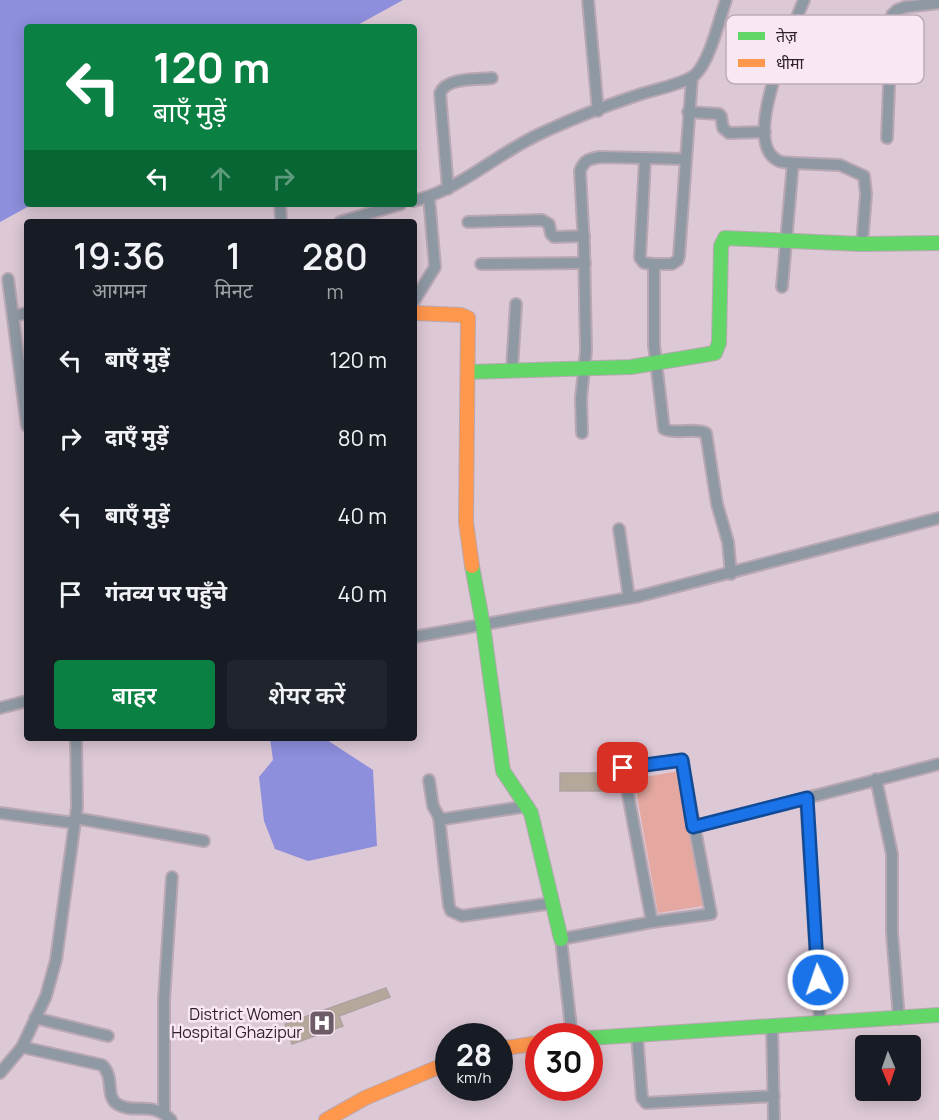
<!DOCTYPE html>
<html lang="hi">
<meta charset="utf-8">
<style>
body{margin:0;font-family:Manrope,"Noto Sans Devanagari",sans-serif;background:#20242c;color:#f1f3f6;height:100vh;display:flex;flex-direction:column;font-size:22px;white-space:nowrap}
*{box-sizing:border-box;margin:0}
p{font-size:20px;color:#9ea1a6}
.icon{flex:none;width:33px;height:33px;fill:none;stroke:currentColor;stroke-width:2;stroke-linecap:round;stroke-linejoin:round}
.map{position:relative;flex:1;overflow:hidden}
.sheet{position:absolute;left:24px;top:219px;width:393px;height:522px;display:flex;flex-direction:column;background:#171b24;border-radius:6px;box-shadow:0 3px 15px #0003}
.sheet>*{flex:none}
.top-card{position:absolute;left:24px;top:24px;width:393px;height:183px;border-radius:6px;box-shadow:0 3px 15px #0003;background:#0b8043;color:#fff;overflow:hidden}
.needle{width:39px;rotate:178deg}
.tools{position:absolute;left:855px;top:1035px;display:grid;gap:12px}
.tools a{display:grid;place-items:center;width:66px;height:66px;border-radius:6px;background:#171b24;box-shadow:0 3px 15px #0003;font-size:30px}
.speed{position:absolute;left:435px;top:1023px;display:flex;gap:12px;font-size:30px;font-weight:700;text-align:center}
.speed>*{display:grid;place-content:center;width:78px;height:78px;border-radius:50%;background:#171b24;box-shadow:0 3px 15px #0003;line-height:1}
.speed small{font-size:15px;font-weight:400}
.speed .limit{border:9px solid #d22;background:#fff;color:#111}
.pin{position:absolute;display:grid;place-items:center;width:51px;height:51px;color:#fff;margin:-26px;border-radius:12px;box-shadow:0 3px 9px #0006}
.me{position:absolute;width:66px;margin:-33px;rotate:357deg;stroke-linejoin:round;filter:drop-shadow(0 0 4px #0008)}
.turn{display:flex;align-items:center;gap:21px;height:126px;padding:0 30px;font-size:27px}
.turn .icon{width:78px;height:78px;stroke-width:2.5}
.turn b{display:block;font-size:42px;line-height:51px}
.lanes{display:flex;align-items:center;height:57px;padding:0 30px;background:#0003;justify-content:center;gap:30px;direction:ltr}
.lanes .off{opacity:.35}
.eta{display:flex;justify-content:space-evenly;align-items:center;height:102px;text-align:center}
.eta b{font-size:36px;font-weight:600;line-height:42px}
.cta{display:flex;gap:12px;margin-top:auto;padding:12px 30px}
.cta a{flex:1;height:69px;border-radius:6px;background:#0b8043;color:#fff;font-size:24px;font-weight:600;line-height:69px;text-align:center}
.cta a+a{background:#20242c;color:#f1f3f6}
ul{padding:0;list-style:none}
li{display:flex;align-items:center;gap:18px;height:78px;padding:0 30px}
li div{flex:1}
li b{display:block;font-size:22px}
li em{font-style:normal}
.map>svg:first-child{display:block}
</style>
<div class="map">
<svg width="939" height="1120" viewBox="0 0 939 1120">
<rect width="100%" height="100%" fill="#ddc8d6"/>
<path fill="#e4a8a0" d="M 679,771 L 703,906 L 658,913 L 634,779 Z"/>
<g fill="#8d8edc">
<path d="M 0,0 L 403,0 L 354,27 L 27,27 L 27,204 L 33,204 L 0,222 Z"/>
<path d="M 270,738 L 317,738 L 327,740 L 373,770 L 377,846 L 308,861 L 275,849 L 264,821 L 259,777 L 273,760 Z"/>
</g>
<g fill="#b5a89a" stroke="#ada2a1" stroke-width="1.5">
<rect x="560" y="773" width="43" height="18"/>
<path d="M 386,988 L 390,997 L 339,1016 L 343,1026 L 292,1044 L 285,1024 Z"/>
</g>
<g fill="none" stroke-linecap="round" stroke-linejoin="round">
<defs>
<g id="street">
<path d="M 588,0 L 598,111"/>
<path d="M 692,77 L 679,256 L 678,260 L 672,264 L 654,264 L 654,345 L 664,429 C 677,435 693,427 706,433 L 717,504 L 728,542 L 731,574"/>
<path d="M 688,112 L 719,114 L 721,116 L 723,128 L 729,133 L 765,132"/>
<path d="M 887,138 L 890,60 L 890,23 L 892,15 L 897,10 L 905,7 L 939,3"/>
<path d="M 645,158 L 640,258 L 644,263 L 654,264"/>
<path d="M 793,163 L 840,165 L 864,176 L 866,194 L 862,244"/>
<path d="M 448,189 L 440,93 C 447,77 476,80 492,78"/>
<path d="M 414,201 C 464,188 499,151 546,131 C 574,118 605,106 635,96 C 651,90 682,85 695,75 C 710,61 719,20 726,0"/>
<path d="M 280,204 L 281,222"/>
<path d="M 340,222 L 401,204"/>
<path d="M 468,222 L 542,220 L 549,224 L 551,234 L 554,237 L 584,236"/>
<path d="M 481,264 L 585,263"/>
<path d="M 8,279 L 27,426"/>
<path d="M 782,287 L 793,163 C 789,162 783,163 779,161 C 739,144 793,27 804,0"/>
<path d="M 414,301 L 435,267 L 429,197"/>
<path d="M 13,316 L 27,313"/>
<path d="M 512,369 L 516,304"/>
<path d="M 582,433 L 581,398 L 586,351 L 584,246 L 580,171 C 584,160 589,159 600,157 L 685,159"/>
<path d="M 619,529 L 629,598"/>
<path d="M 414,637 L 640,596 L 939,518"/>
<path d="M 0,708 L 27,701"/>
<path d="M 682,760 L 711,914 L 652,922 L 623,768 Z"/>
<path d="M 876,779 L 892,854 L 892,932 L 899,1019"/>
<path d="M 429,780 L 433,806 L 439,817 L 444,819 L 528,806"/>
<path d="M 806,798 L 820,1024"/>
<path d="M 0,813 L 74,823"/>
<path d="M 439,817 L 449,906 L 451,911 L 462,916 L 553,903"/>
<path d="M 75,818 L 204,841"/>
<path d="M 693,827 L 939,764"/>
<path d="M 35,1018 L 108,1036"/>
<path d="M 772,1027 L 774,1120"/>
<path d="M 637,1035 L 642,1098 L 646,1103 L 774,1096"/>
<path d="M 572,1036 L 561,939 L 652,922"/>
<path d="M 22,1047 L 102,1065 C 115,1077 105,1096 117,1104 C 134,1115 152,1100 171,1120"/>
<path d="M 0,1073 L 22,1047 L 46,996 L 56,960 L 77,807 L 76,738"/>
<path d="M 164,1113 L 164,1000 L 172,877"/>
</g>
<g id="fast">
<path d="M 468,372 L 631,367 L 715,353 L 719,343 L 721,246 L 725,238 L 862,244 L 939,243"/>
<path d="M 472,566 L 483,625 L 503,771 L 531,813 L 561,939"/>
<path d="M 590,1038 L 939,1015"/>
</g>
<g id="slow">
<path d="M 414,313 L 461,315 L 468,318 L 466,522 L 472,566"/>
<path d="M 500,1049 L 538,1043"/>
<path d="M 326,1120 L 365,1098 L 448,1063"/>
</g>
</defs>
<use href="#street" stroke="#b9a8b3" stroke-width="14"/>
<use href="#fast" stroke="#b9a8b3" stroke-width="16"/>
<use href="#slow" stroke="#b9a8b3" stroke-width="16"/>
<use href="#street" stroke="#8f99a4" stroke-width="10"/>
<use href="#fast" stroke="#63d668" stroke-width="14"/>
<use href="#slow" stroke="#ff974d" stroke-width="14"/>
</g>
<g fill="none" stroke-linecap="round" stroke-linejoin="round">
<defs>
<path id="route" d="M 623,768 L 682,760 L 693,827 L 807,798 L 818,980"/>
</defs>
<use href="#route" stroke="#114b97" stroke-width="15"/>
<use href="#route" stroke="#1a73e8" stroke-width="10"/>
</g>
<defs>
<symbol id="hospital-square" viewBox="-11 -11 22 22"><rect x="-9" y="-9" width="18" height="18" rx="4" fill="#6d5c68" stroke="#fae7f4"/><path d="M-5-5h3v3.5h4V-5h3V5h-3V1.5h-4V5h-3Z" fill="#fff"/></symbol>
</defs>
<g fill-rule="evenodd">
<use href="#hospital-square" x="307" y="1008" width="30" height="30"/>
</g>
<g text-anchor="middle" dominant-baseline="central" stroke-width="5" stroke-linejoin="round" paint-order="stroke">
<g font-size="16" fill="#30222c" stroke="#fae7f4" text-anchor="end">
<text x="302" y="1014">District Women<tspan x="302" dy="18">Hospital Ghazipur</tspan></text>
</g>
</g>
<rect x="726" y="15" width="198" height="69" rx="9" fill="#fae7f4" stroke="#bdacb8" stroke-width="1.5"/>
<rect x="738" y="32" width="27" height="8" fill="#63d668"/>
<rect x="738" y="59" width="27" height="8" fill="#ff974d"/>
<g font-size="16" fill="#30222c">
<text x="776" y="42">तेज़</text>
<text x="776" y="69">धीमा</text>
</g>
</svg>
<div class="tools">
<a><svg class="needle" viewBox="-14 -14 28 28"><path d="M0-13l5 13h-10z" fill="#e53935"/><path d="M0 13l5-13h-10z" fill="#9ea1a6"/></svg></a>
</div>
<div class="speed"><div>28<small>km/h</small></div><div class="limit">30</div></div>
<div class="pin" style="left:623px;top:768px;background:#d93025"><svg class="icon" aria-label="arrive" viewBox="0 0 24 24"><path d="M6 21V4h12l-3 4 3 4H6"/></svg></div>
<svg class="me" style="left:818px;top:980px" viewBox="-20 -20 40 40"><circle r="17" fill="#1a73e8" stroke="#fff" stroke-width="3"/><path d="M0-11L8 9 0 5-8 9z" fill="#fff"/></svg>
<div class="top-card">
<div class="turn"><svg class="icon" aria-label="left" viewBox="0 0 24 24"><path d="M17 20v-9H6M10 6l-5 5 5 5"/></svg><div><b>120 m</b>बाएँ मुड़ें</div></div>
<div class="lanes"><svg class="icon" aria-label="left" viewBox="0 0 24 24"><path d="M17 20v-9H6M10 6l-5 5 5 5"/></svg><svg class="icon off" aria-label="ahead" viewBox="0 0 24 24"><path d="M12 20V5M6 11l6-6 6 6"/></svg><svg class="icon off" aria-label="right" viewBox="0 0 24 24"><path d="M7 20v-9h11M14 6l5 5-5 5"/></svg></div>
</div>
<section class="sheet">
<div class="eta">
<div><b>19:36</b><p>आगमन</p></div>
<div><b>1</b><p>मिनट</p></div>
<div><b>280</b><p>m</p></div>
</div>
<ul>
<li><svg class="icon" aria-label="left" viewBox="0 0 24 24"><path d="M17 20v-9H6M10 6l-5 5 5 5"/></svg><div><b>बाएँ मुड़ें</b></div><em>120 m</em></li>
<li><svg class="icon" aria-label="right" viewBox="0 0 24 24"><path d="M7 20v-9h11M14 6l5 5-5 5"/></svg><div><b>दाएँ मुड़ें</b></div><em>80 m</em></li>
<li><svg class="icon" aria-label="left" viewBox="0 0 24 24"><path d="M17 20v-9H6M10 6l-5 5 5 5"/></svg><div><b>बाएँ मुड़ें</b></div><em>40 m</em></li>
<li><svg class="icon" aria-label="arrive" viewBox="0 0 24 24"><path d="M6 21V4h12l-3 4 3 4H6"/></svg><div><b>गंतव्य पर पहुँचे</b></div><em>40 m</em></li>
</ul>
<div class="cta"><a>बाहर</a><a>शेयर करें</a></div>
</section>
</div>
